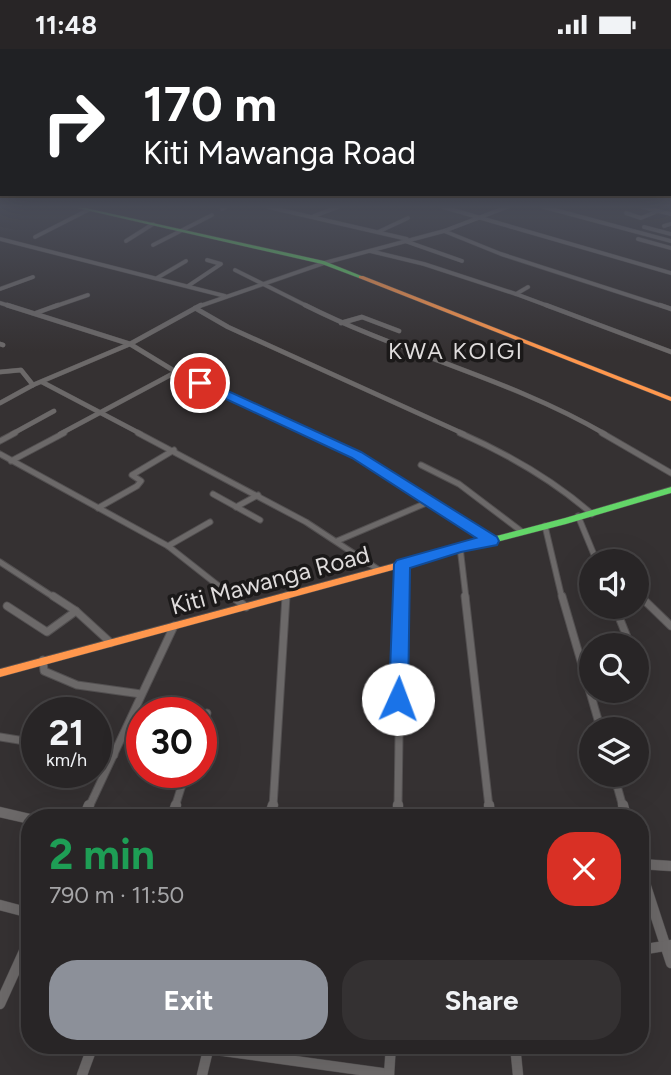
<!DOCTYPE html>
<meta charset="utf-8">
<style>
body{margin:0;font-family:Figtree,sans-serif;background:#343132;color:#f1f3f6;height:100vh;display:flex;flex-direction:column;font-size:26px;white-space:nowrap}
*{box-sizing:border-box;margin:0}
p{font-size:23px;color:#a5a5a7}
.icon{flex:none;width:38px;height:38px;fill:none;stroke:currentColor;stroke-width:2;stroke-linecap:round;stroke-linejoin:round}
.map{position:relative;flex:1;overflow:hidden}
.side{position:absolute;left:21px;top:760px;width:628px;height:245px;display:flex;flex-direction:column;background:#282526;border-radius:28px;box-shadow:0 7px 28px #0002,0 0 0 2px #444243}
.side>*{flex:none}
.banner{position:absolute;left:0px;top:0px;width:672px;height:147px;box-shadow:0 7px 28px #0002,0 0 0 2px #444243;background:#202124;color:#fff;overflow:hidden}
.tools{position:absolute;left:579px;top:500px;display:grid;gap:14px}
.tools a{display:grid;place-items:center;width:70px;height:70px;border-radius:50%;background:#282526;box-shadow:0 7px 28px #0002,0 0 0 2px #444243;font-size:35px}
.speed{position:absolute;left:21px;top:648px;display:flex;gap:14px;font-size:35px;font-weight:700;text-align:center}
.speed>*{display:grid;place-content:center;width:91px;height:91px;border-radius:50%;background:#282526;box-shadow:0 7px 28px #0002,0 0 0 2px #444243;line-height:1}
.speed small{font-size:18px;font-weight:400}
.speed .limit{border:10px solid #d22;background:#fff;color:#111}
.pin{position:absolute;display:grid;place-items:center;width:60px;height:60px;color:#fff;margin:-30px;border:4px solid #fff;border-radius:50%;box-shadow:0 2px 7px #0007}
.me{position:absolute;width:77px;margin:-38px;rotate:2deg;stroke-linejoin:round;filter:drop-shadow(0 0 5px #0008)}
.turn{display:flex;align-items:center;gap:24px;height:147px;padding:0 28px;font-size:32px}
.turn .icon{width:91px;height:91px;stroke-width:2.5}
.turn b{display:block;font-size:49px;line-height:60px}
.round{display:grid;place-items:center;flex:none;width:74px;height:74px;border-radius:28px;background:#343132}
.headline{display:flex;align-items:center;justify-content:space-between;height:119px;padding:0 28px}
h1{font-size:42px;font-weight:700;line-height:52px;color:#1e9e55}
.action{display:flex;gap:14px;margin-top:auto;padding:14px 28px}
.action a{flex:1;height:80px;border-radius:28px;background:#8c9099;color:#fff;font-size:28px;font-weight:700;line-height:80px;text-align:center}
.action a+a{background:#343132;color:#f1f3f6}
.status{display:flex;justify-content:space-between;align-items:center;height:49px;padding:0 35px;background:#282526;direction:ltr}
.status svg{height:19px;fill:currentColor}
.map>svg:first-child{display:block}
</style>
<div class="status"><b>11:48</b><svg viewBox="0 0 49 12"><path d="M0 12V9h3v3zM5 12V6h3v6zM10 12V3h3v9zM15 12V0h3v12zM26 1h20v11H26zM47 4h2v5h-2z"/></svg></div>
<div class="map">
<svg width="671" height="1026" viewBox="0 0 671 1026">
<rect width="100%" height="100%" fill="#353132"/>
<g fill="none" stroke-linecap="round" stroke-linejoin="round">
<defs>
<g id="street-far4">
<path d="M 268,158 L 407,190"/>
<path d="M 443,158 L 671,224"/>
<path d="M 544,158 L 671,192"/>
<path d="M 642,158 L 671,165"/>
<path d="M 222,160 L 226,158"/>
<path d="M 626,164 L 641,169 L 658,162"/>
<path d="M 314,167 L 338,158"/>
<path d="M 664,177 L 671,175"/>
<path d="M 644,178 L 671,185"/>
<path d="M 444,182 L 501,205 L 665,258"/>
<path d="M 378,183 L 408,169"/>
<path d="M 35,188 L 88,161"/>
<path d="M 0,190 L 225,247"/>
<path d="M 638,190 L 671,199"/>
<path d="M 126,192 L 153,175"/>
<path d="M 405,192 L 462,212"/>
<path d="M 153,196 L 212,166"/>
<path d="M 370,202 L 424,215 L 516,245 L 528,238"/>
<path d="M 235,221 L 309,258"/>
<path d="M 157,229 L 186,212"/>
<path d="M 188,237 L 221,215 L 207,211"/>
<path d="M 0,240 L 33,228"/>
<path d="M 516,245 L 551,258"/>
<path d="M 0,254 L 13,258"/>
<path d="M 53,258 L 88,246"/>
<path d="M 197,258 L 324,214 L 444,182 L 507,158"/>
</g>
<g id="street-far3">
<path d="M 7,256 L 130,295 L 176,323"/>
<path d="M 305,256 C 402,305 511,330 605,385"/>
<path d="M 546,256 L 671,303"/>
<path d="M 660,256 L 671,260"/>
<path d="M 195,259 L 228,278 L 464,385"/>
<path d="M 36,264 L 58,256"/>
<path d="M 341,274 L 362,268 L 399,282"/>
<path d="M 0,295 L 3,296"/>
<path d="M 0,323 L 21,321 L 33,336"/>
<path d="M 42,333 L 141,385"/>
<path d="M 0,354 L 33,336 L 130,295 L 201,256"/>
<path d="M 12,385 L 54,362"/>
<path d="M 60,385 L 176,323 L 312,385"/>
</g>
<g id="street-far2">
<path d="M 138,384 L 306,473 L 379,521"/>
<path d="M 308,384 L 357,406 L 491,492"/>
<path d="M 460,384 C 508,405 552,430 592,465"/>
<path d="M 602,384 L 671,424"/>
<path d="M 0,392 L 15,384"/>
<path d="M 0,405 L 168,497 L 234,549"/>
<path d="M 11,412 L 64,384"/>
<path d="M 421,416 L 459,435 L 521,482"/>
<path d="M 213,445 L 260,471"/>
<path d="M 236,458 L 258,446"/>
<path d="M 98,459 L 137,437 L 141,432 L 132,426 L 174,401"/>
<path d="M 578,467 L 597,513"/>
<path d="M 545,477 L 562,549"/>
<path d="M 337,492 L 431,452"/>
<path d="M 168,497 L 210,473"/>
<path d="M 460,498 L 466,549"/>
<path d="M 0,513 L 55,549"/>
<path d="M 637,545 L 642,549"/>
<path d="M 401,549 L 402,515"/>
</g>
<g id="street-far1">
<path d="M 53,547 L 76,562 L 111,594"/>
<path d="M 232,547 L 246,558"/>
<path d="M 465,547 L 489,758"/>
<path d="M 562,547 L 601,681"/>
<path d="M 640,547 L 671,577"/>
<path d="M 7,557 L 47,583 L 76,562"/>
<path d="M 615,558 L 627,588"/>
<path d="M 43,611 L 44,622 L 77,636 L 141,645"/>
<path d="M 201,683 L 207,664"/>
<path d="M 0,688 L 37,694"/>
<path d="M 96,704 L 114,706"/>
<path d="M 614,726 L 623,758"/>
<path d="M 89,758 L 174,577"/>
<path d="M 175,758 L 186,723"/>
<path d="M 273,758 L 286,547"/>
<path d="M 398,758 L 401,547"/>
</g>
<g id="street">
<path d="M 398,756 L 398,768"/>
<path d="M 489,756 L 490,768"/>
<path d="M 623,756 L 626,768"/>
<path d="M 0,763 L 30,770"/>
<path d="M 84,768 L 89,756"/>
<path d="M 172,768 L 176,756"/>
<path d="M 269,768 L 273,756"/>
<path d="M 640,815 L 671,817"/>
<path d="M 640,819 L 671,914"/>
<path d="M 0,856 L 30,864"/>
<path d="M 640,901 L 671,896"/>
<path d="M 0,955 L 30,889"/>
<path d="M 515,996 L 518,1026"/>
<path d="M 209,1000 L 389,1025"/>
<path d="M 82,1026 L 93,996"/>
<path d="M 202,1026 L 209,997"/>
<path d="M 389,1026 L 391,996"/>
</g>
<g id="fast">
<path d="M 73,158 L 81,158 L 324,212 L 364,228 L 359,229 L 322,215 Z"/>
<path d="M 671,438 L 671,444 L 566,475 L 485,496 L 481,493 L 485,490 L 565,469 Z"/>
</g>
<g id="slow">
<path d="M 359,227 L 363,227 L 671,348 L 671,352 L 359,229 Z"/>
<path d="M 485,490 L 489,493 L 488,495 L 0,628 L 0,620 Z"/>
</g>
</defs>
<use href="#street-far4" stroke="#535051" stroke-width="4.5"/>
<use href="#street-far3" stroke="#535051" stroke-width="5"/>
<use href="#street-far2" stroke="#535051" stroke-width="7"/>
<use href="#street-far1" stroke="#535051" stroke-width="9"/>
<use href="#street" stroke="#535051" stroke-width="11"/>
<use href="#fast" stroke="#535051" stroke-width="1"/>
<use href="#slow" stroke="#535051" stroke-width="1"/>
<use href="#street-far4" stroke="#6c6969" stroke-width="3.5"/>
<use href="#street-far3" stroke="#6c6969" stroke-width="4.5"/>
<use href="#street-far2" stroke="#6c6969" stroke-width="5"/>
<use href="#street-far1" stroke="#6c6969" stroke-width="7"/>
<use href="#street" stroke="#6c6969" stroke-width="10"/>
<use href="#fast" fill="#63d668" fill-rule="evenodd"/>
<use href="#slow" fill="#ff974d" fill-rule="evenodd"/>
</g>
<linearGradient id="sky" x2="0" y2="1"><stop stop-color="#1d1b1c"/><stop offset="0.52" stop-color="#4b4e5a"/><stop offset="1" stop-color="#4b4e5a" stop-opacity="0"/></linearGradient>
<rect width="671" height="302" fill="url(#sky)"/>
<path fill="#1a73e8" stroke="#114b97" stroke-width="2" d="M 196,331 L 204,331 L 361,403 L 497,488 L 499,492 L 497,496 L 461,503 L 410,519 L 408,650 L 405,655 L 398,658 L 392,655 L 389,650 L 394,515 L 397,511 L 476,489 L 352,409 L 196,336 Z"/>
<g text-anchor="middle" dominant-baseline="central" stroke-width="7" stroke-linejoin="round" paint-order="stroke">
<g font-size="23" letter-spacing="2" fill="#dfdcdc" stroke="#1b1919">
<text x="456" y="302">KWA KOIGI</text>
</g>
<g font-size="24" fill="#dfdcdc" stroke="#1b1919">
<text transform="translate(270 531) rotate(-15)">Kiti Mawanga Road</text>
</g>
</g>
</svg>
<div class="tools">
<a><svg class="icon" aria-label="sound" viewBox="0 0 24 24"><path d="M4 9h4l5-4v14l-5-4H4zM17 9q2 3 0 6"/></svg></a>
<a><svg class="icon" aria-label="search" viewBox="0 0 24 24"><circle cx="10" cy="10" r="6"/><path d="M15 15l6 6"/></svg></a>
<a><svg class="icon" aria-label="layers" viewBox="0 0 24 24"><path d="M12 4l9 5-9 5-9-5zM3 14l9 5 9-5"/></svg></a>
</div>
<div class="speed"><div>21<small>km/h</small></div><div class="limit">30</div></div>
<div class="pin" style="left:200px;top:334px;background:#d93025"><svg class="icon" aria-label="arrive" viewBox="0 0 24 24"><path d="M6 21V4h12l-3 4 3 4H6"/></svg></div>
<svg class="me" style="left:398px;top:650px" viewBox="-20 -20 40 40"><circle r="19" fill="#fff"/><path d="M0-13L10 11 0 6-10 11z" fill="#1a73e8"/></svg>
<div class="banner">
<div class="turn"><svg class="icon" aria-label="right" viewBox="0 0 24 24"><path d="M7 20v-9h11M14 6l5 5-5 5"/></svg><div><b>170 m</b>Kiti Mawanga Road</div></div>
</div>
<section class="side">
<div class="headline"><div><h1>2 min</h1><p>790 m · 11:50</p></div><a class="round" style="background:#d93025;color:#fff"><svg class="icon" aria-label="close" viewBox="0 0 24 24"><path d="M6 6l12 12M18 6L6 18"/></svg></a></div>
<div class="action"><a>Exit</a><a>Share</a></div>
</section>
</div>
